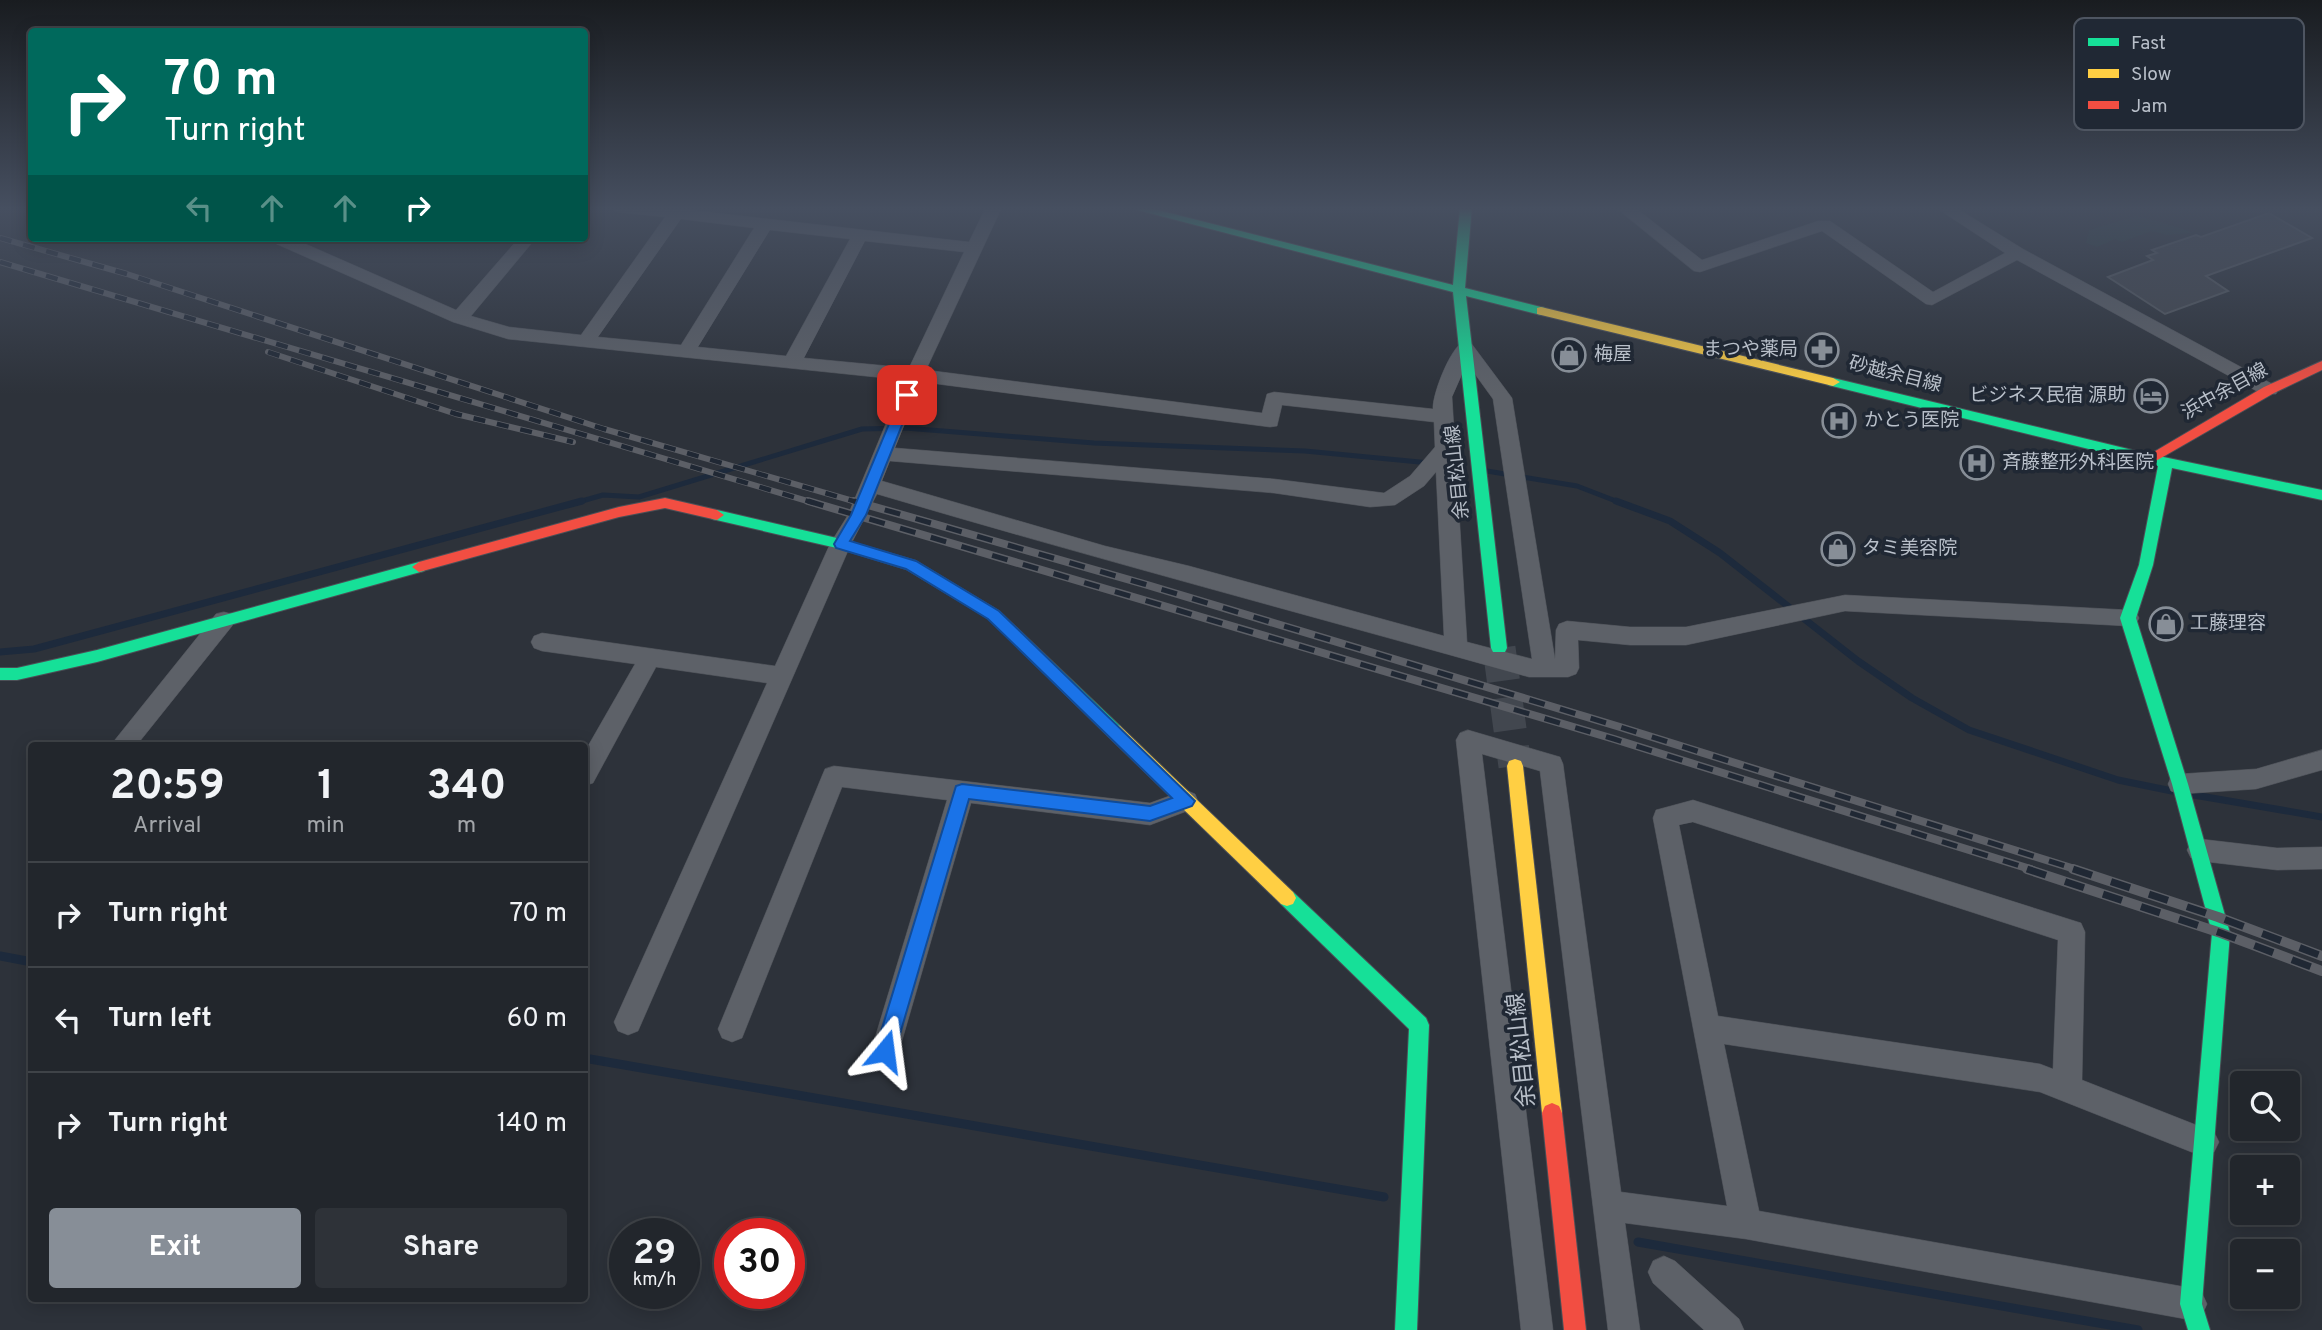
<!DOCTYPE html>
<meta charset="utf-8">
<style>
body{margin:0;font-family:Overpass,"Noto Sans JP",sans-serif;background:#2e3238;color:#f1f3f6;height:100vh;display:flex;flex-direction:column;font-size:26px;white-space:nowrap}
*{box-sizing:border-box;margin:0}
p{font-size:23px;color:#a2a5a9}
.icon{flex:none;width:38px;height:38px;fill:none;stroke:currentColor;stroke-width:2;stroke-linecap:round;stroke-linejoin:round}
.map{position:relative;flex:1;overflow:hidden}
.details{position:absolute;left:28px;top:742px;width:560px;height:560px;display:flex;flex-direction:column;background:#22262c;border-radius:7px;box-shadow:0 4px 18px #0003,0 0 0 2px #3f4348}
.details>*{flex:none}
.guide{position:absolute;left:28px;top:28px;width:560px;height:214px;border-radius:7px;box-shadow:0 4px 18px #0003,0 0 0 2px #3f4348;background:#00695c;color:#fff;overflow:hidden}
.tools{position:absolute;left:2230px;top:1071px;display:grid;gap:14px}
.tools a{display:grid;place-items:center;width:70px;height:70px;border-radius:7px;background:#22262c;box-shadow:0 4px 18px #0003,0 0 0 2px #3f4348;font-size:35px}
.speed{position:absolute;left:609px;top:1218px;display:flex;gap:14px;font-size:35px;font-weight:700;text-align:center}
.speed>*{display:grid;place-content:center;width:91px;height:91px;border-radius:50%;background:#22262c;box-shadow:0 4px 18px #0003,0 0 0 2px #3f4348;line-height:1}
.speed small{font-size:18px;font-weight:400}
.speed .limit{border:10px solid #d22;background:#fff;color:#111}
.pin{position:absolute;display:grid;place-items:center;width:60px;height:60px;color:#fff;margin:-30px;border-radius:14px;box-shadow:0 4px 10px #0006}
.me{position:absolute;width:77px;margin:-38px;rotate:16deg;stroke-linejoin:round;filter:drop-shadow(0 0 5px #0008)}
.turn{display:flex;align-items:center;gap:24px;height:147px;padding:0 21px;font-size:32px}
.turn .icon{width:91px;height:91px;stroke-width:2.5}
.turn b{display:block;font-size:49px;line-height:60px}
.lanes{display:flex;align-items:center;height:66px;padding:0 21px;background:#0003;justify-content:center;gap:35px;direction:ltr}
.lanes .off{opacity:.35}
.eta{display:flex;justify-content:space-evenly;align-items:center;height:119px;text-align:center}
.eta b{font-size:42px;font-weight:700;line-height:49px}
.action{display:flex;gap:14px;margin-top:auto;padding:14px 21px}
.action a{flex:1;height:80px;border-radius:7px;background:#878e97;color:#fff;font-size:28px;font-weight:700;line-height:80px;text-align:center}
.action a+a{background:#2e3238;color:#f1f3f6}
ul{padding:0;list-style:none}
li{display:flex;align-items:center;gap:21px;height:105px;padding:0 21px;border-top:2px solid #3f4348}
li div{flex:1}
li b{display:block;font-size:26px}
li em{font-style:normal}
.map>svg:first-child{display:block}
</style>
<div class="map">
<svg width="2322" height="1330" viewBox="0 0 2322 1330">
<rect width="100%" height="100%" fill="#2d323a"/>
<path fill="#2a3c3f" d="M 2136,216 C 2145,217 2186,229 2193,233 L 2167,235 L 2152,231 L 2122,242 L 2115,239 L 2097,247 L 2086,243 L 2089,230 Z"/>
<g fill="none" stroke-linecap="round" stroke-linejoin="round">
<g stroke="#1d2a3c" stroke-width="5">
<path d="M 1487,471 L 1577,486 L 1621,503"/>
<path d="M 575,503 L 603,495 L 639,497 L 862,429 L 905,428 L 1094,443 L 1305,451 L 1430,463"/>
</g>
<g stroke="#1d2a3c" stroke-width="7">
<path d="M 1616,501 L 1670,521 L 1720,553 L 1858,661 L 1912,698 L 1969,730 L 2118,780 L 2172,791"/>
<path d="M 0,652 L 34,649 L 582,501"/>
<path d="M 2194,795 L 2322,817"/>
</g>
<g stroke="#1d2a3c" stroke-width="9">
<path d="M 0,956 L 32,962"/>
<path d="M 584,1058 L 1384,1197"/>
<path d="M 1638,1242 L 2138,1330"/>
</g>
</g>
<path fill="#42464e" stroke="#555a61" stroke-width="2" d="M 2269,213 L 2312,238 L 2206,276 L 2228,291 L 2165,314 L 2108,277 L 2153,260 L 2147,256 L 2157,253 L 2152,250 L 2196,235 L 2201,237 Z"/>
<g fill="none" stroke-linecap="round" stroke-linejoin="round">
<path stroke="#42474f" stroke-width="33" stroke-dasharray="33 17" stroke-linecap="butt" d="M 1499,648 L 1515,766"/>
<defs>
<g id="street">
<path d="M 609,207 L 664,207 L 969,242 L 986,207 L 1002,207 L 926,370 L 1262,413 L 1267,394 L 1274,392 L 1433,409 C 1432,395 1451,345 1465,341 L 1471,343 L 1512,398 L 1555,659 L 1556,630 L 1559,624 L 1567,621 L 1630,627 L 1686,627 L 1845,595 L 2128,610 L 2136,612 L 2139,618 L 2136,624 L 2128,626 L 1845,611 L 1686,645 L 1630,645 L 1578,640 L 1579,668 L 1576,674 L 1568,677 L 1529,677 C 1312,616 1093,558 877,494 L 851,544 L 638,1031 L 628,1035 L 618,1031 L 614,1022 L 767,683 L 656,667 L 593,783 L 584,786 L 584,753 L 635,664 L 542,651 L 534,648 L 531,642 L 534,636 L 542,633 L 775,666 L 830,544 L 848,515 L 904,380 L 508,339 L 453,322 L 272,242 L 270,238 L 292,238 L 456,310 L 519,238 L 536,238 L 471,316 L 509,327 L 581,335 L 665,217 L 617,212 ZM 681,219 L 754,228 L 681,345 L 598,337 ZM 770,230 L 850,239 L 786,356 L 698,347 ZM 865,241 L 964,252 L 909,368 L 804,358 ZM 1467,363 L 1493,399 L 1532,659 L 1467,642 L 1452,397 ZM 922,382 L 1270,427 L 1277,426 L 1282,405 L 1434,422 L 1435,447 L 1410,476 L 1384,493 L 1274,479 L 895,448 ZM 890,461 L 1274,493 L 1370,507 L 1395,505 L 1424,486 L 1436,472 L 1444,636 L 1189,566 L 1105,546 L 882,481 Z"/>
<path d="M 1615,207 L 1634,207 L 1702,260 L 1818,221 L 1830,221 L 1933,292 L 2005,253 L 1935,207 L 1955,207 L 2023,249 L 2276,386 L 2278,390 L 2276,394 L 2262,394 L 2017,260 L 1932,305 L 1926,304 L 1822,231 L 1700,272 L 1694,271 Z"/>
<path d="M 224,612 L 232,614 L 235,620 L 232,626 L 136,746 L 110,746 L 216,614 Z"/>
<path d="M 1468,730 L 1560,757 L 1563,764 L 1621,1192 L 1727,1206 L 1653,818 L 1656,810 L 1693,800 L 2081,923 L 2085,932 L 2082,1080 L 2214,1132 L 2219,1142 L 2214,1152 L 2204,1157 L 2040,1092 L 1724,1044 L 1759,1211 L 2191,1288 L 2202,1293 L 2207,1304 L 2202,1315 L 2191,1320 L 1746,1239 L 1625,1223 L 1640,1330 L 1608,1330 L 1540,771 L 1482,754 L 1553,1330 L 1521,1330 L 1456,740 L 1460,733 ZM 1693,822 L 2058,940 L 2053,1069 L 2040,1064 L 1718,1016 L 1679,825 Z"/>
<path d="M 2322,750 L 2322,770 L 2256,789 L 2180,794 L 2171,791 L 2168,784 L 2171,777 L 2180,774 L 2256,769 Z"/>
<path d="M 834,766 L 1150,803 L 1186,790 L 1195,794 L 1198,801 L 1195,808 L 1150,825 L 971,803 L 899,1051 L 895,1061 L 885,1065 L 875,1061 L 871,1051 L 947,800 L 842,787 L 742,1038 L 732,1042 L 722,1038 L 718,1029 L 822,776 L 825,769 Z"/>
<path d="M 2200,839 L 2277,848 L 2322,847 L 2322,869 L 2277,870 L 2200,861 L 2191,858 L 2187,850 L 2191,842 Z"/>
<path d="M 1664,1256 L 1675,1261 L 1739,1319 L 1744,1330 L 1704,1330 L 1653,1283 L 1648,1272 L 1653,1261 Z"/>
</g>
<g id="fast">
<path d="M 1126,207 L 1146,207 L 1453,285 L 1460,207 L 1472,207 L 1465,288 L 1545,308 L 1547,311 L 1541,315 L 1466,296 L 1507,648 L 1505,652 L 1493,652 L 1491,648 L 1453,292 Z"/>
<path d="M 1833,378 L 2149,454 L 2322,490 L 2322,500 L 2172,468 L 2153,565 L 2136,618 L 2188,784 L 2230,933 L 2202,1304 L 2210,1330 L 2188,1330 L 2180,1304 L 2212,933 L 2172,784 L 2120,618 L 2139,565 L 2158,466 L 1828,385 L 1828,379 Z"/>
<path d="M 717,510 L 841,539 L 916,561 L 999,611 L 1120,726 L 1122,731 L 1120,736 L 1108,736 L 989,619 L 906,569 L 841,549 L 712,519 L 710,515 Z"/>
<path d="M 419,562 L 424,563 L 426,567 L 424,571 L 97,662 L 17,680 L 0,680 L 0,668 L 17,668 L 97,650 Z"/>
<path d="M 1287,890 L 1293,892 L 1426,1018 L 1429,1025 L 1417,1330 L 1395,1330 L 1409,1029 L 1281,904 L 1278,898 L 1281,892 Z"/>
</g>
<g id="slow">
<path d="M 1541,307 L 1833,378 L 1840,382 L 1833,386 L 1537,314 L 1537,308 Z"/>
<path d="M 1114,724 L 1120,726 L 1293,892 L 1296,898 L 1293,904 L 1287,906 L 1281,904 L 1108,736 L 1106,731 L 1108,726 Z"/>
<path d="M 1515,759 L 1521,761 L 1523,766 L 1562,1113 L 1559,1120 L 1552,1123 L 1545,1120 L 1542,1113 L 1507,766 L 1509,761 Z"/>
</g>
<g id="jam">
<path d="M 2322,361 L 2322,370 L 2274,393 L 2154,462 L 2149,464 L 2142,459 L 2264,387 Z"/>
<path d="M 665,498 L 717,510 L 724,515 L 717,520 L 665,508 L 619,517 L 419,572 L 412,567 L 419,562 L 619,507 Z"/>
<path d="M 1552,1103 L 1559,1106 L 1562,1113 L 1586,1330 L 1564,1330 L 1542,1113 L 1545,1106 Z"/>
</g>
</defs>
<use href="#street" stroke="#4b4f56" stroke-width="1"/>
<use href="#fast" stroke="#4b4f56" stroke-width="2"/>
<use href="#slow" stroke="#4b4f56" stroke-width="2"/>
<use href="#jam" stroke="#4b4f56" stroke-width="2"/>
<use href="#street" fill="#5d6168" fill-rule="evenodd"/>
<use href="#fast" fill="#16e098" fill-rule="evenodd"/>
<use href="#slow" fill="#ffcf43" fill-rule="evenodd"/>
<use href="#jam" fill="#f24e42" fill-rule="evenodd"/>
<defs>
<g id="rail-far2">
<path d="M 0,238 L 127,274 L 604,429 L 860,503"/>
<path d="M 0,262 L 814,503"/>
<path d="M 268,352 L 456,414 L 573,442"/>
</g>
<g id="rail-far1">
<path d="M 808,501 L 1614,739 L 2033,870"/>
<path d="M 854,501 L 1144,584 L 1620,727 L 2078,870"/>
</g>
<g id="rail">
<path d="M 2027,869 L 2221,933 L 2322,971"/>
<path d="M 2073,869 L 2218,917 L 2322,956"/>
</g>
</defs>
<use href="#rail-far2" stroke="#5c5f66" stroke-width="6"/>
<use href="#rail-far1" stroke="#5c5f66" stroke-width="8"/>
<use href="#rail" stroke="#5c5f66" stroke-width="10"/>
<use href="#rail-far2" stroke="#202834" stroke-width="4.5" stroke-dasharray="12" stroke-linecap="butt"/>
<use href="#rail-far1" stroke="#202834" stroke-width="5" stroke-dasharray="16" stroke-linecap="butt"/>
<use href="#rail" stroke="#202834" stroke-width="7" stroke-dasharray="20" stroke-linecap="butt"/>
</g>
<linearGradient id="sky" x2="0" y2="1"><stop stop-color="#191c20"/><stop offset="0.53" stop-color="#464f60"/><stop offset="1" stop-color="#464f60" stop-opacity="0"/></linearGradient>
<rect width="2322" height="394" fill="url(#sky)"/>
<path fill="#1a73e8" stroke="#114b97" stroke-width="2" d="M 907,390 L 914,395 L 866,515 L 850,541 L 916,561 L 999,611 L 1195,801 L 1192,806 L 1150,821 L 969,799 L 895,1051 L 892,1058 L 885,1061 L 878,1058 L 875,1051 L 956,786 L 962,784 L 1150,806 L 1172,798 L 988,619 L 906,569 L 836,548 L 834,544 L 851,515 L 901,395 Z"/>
<defs>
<symbol id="pharmacy-ring" viewBox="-11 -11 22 22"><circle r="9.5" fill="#202834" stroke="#878e97" stroke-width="1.5"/><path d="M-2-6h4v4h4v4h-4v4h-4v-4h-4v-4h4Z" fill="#878e97"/></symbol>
<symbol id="shop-ring" viewBox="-11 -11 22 22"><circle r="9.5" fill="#202834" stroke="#878e97" stroke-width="1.5"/><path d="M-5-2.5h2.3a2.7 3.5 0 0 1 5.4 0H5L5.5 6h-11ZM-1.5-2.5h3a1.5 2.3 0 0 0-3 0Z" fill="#878e97"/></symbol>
<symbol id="hotel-ring" viewBox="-11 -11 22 22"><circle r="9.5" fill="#202834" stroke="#878e97" stroke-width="1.5"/><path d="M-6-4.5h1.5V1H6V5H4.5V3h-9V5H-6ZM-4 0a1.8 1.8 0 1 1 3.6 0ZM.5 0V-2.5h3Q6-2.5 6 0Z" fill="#878e97"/></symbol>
<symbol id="hospital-ring" viewBox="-11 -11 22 22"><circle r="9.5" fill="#202834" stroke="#878e97" stroke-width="1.5"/><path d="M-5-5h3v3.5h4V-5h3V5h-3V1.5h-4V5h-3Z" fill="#878e97"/></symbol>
</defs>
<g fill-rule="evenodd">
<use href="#pharmacy-ring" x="1803" y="331" width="38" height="38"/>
<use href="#shop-ring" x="1550" y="336" width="38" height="38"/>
<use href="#hotel-ring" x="2132" y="377" width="38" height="38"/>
<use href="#hospital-ring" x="1820" y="402" width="38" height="38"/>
<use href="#hospital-ring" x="1958" y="444" width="38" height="38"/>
<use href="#shop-ring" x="1819" y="530" width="38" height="38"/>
<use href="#shop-ring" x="2147" y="605" width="38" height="38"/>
</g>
<g text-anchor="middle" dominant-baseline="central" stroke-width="7" stroke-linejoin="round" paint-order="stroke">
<g font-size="19" fill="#b8bfc9" stroke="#202834" text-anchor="start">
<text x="1798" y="350" text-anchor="end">まつや薬局</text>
<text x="1594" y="355">梅屋</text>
<text x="2126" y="396" text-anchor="end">ビジネス民宿 源助</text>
<text x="1864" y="421">かとう医院</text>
<text x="2002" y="463">斉藤整形外科医院</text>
<text x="1862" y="549">タミ美容院</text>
<text x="2190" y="624">工藤理容</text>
</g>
<g font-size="19" fill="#b8bfc9" stroke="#202834">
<text transform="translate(1895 375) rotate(14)">砂越余目線</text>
<text transform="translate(2225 392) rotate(-29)">浜中余目線</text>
<text transform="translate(1458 472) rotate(-96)">余目松山線</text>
</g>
<g font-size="23" fill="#b8bfc9" stroke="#202834">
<text transform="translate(1523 1050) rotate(-96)">余目松山線</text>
</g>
</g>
<rect x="2074" y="18" width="230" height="112" rx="10" fill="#202834" stroke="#4e5561" stroke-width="2"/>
<rect x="2088" y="38" width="31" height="8" fill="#16e098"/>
<rect x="2088" y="69" width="31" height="9" fill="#ffcf43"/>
<rect x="2088" y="101" width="31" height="8" fill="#f24e42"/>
<g font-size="19" fill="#b8bfc9">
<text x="2131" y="49">Fast</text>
<text x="2131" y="80">Slow</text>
<text x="2131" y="112">Jam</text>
</g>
</svg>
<div class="tools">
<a><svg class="icon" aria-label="search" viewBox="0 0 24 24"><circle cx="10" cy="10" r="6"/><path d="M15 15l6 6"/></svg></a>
<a>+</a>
<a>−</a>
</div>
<div class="speed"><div>29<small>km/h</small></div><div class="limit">30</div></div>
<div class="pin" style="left:907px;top:395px;background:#d93025"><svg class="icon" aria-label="arrive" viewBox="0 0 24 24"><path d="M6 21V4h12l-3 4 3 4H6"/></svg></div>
<svg class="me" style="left:885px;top:1051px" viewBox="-20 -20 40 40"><path d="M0-17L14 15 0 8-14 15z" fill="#1a73e8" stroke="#fff" stroke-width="4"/></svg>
<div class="guide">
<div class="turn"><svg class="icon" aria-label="right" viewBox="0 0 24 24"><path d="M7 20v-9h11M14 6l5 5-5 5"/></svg><div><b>70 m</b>Turn right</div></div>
<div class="lanes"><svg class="icon off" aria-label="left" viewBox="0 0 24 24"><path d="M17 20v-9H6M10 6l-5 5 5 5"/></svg><svg class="icon off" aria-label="ahead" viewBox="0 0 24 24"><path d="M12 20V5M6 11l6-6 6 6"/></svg><svg class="icon off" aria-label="ahead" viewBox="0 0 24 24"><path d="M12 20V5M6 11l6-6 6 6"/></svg><svg class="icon" aria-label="right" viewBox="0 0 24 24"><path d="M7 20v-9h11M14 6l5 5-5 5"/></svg></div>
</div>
<section class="details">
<div class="eta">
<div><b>20:59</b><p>Arrival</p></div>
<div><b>1</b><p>min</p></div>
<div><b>340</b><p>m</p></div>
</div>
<ul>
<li><svg class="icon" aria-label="right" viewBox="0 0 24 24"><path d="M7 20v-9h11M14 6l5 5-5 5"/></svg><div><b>Turn right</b></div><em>70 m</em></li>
<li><svg class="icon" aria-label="left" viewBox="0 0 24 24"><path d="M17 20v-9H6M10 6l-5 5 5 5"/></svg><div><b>Turn left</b></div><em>60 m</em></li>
<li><svg class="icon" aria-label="right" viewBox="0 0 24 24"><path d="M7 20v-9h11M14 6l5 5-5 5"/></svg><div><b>Turn right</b></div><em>140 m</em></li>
</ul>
<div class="action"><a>Exit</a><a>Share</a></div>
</section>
</div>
